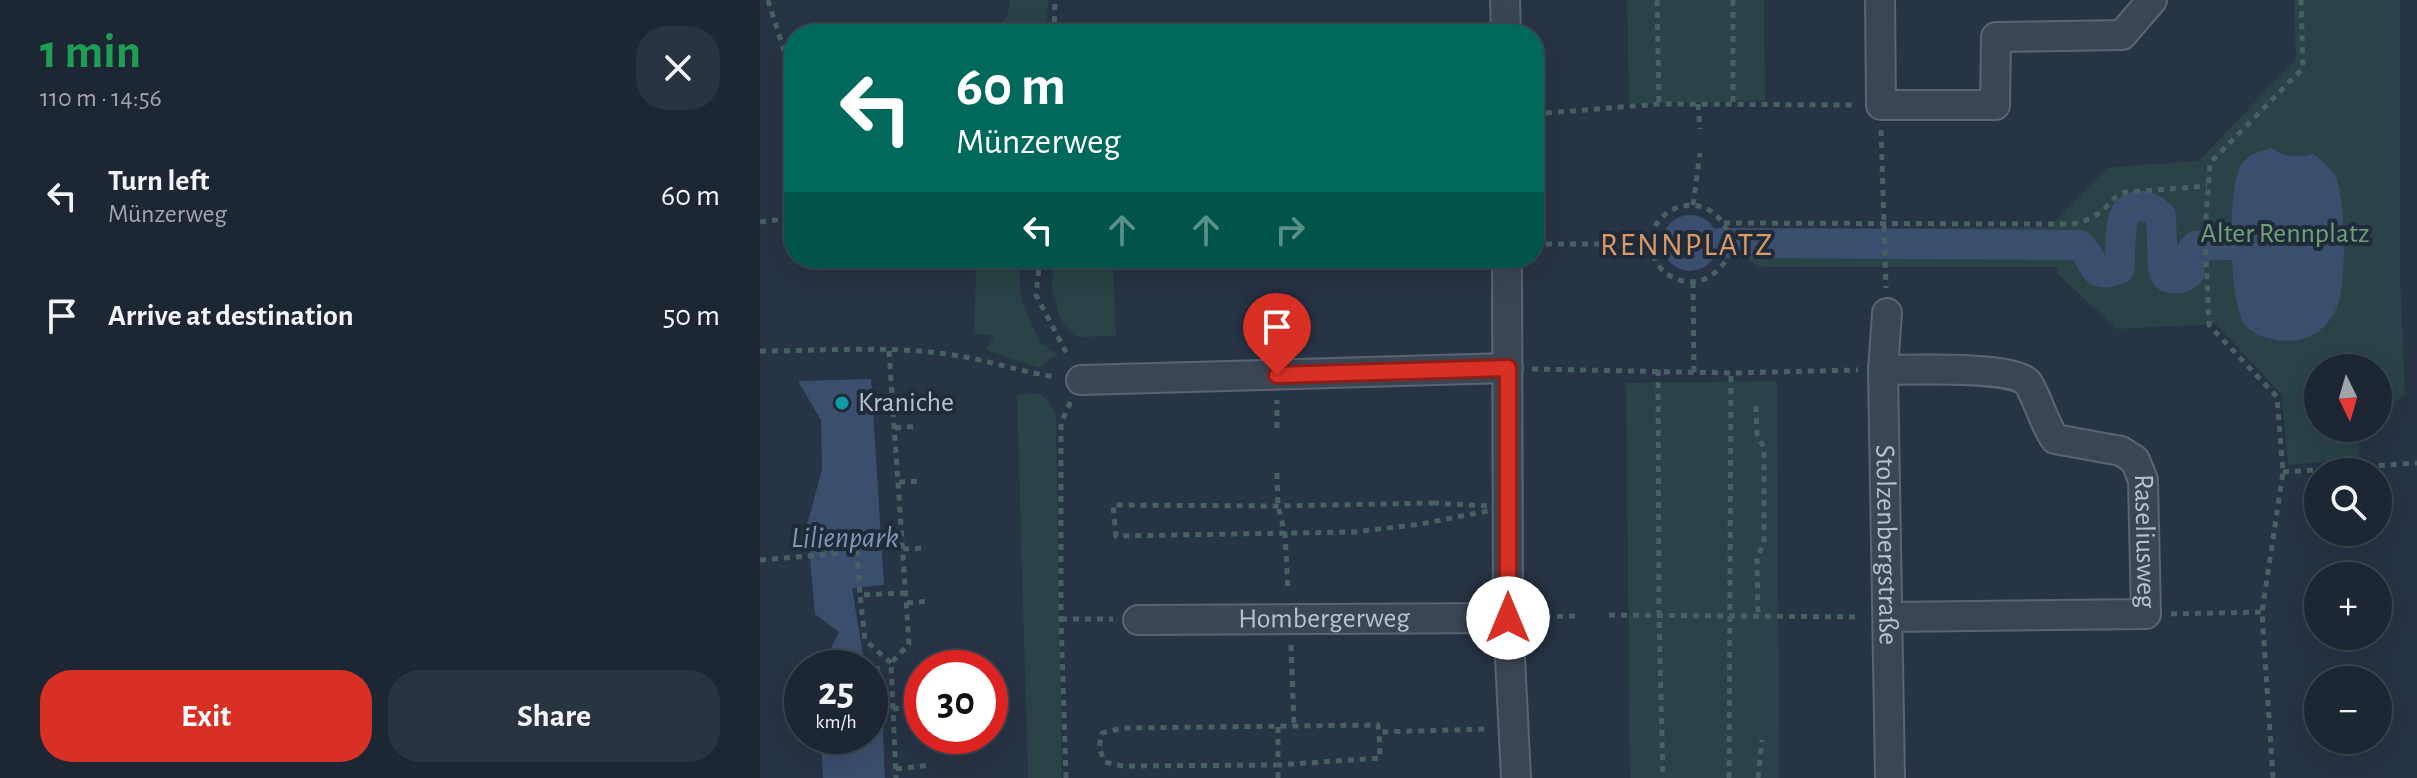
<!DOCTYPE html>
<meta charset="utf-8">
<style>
body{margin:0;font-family:"Alegreya Sans",sans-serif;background:#2a3340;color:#f1f3f6;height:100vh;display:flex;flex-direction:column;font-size:30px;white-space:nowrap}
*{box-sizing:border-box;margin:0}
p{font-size:26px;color:#a0a5ac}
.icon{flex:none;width:44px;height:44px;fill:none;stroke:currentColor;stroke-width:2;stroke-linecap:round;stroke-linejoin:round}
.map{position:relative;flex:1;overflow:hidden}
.sheet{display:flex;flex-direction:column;background:#1d2734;width:760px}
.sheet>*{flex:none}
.banner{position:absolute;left:24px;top:24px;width:760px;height:244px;border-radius:32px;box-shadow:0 8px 32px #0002,0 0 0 2px #3b444f;background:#00695c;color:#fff;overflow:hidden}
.needle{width:52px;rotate:175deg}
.buttons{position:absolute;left:1544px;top:354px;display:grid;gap:16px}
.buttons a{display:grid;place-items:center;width:88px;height:88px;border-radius:50%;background:#1d2734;box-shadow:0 8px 32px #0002,0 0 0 2px #3b444f;font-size:40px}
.speed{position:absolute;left:24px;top:650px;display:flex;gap:16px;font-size:40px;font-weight:700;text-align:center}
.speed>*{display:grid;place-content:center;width:104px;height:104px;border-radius:50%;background:#1d2734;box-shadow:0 8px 32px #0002,0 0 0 2px #3b444f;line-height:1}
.speed small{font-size:20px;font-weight:400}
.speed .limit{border:12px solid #d22;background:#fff;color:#111}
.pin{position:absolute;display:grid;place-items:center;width:68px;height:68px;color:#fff;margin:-82px -34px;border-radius:50% 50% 50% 0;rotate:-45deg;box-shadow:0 0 8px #0007}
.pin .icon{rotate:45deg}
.me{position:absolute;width:88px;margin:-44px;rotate:0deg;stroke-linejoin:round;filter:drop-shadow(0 0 6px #0008)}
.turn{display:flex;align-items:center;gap:28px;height:168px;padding:0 40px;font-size:36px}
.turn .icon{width:104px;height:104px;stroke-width:2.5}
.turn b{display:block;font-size:56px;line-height:68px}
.lanes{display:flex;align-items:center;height:76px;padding:0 40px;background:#0003;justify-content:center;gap:40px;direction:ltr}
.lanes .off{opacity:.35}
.round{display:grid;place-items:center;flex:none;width:84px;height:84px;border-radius:32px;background:#2a3340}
.headline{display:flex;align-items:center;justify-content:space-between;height:136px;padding:0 40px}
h1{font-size:48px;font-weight:700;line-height:60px;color:#1e9e55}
.cta{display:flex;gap:16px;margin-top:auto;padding:16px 40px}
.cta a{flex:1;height:92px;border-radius:32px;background:#d93025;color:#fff;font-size:32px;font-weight:700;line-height:92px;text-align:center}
.cta a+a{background:#2a3340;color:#f1f3f6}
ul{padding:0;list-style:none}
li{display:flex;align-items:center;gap:24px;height:120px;padding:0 40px}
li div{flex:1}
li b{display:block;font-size:30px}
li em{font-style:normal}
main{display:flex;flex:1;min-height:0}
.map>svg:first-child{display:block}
</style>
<main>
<section class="sheet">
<div class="headline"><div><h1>1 min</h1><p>110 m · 14:56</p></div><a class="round"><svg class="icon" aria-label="close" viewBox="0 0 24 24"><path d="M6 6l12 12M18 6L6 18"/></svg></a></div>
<ul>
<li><svg class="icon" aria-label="left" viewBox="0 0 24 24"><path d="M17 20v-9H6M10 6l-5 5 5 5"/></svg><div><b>Turn left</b><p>Münzerweg</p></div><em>60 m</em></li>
<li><svg class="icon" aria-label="arrive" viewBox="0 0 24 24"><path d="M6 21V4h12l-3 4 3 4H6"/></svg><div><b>Arrive at destination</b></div><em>50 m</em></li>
</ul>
<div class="cta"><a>Exit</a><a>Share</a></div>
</section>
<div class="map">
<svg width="1657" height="778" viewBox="0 0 1657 778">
<rect width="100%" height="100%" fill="#273445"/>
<g fill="#294346">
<path d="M 250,0 L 288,0 L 287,34 L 233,34 L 248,14 Z"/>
<path d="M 867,0 L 1004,0 L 1005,101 L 869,104 Z"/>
<path d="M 1534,0 L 1640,0 L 1640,274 L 1645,395 L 1618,415 L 1618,368 L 1558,368 L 1558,428 L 1601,428 L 1598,430 L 1600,459 L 1528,465 L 1522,395 L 1456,324 L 1357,329 L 1299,275 L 1296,267 L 1003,267 L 989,262 L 988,236 L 991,232 L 1001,229 L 1289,227 L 1350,167 L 1438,161 L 1536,60 Z"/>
<path d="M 210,258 L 258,258 L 262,302 L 280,342 L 297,354 L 279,368 L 226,350 L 234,336 L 214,334 L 216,270 Z"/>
<path d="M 294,258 L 353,258 L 356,336 L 318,337 L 301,322 L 292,287 Z"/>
<path d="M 1017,381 L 1019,778 L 870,778 L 866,383 Z"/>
<path d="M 280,393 L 293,408 L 296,417 L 302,778 L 268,778 L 257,395 Z"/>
</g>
<g fill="#3a4f6d">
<path d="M 1511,148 C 1525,157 1537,158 1553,154 C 1561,160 1569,166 1575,175 C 1586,195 1587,285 1577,307 C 1571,322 1559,334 1543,339 C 1525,343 1499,340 1486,326 C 1468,307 1467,187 1481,165 C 1488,154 1499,151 1511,148 Z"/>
<circle cx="930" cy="243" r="28"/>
<path d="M 111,379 L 124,585 L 92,588 L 105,667 L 120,666 L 125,778 L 63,778 L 61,736 L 110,736 L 110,668 L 65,668 L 65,660 L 79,632 L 55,614 L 47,525 L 62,469 L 61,420 L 38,381 Z"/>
</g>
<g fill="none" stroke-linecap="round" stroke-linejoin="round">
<path stroke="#3a4f6d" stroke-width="30" d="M 958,243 L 1319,245 C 1337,258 1328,282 1359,269 C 1363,252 1354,207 1378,206 C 1388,205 1394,210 1401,216 L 1403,268 L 1407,277 C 1416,280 1422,279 1429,273 L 1432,250 L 1436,246 L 1472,245"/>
<defs>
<g id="minor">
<path d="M 745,0 L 746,34"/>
<path d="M 1120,0 L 1121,105 L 1235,105 L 1236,37 L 1362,35 L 1392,0"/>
<path d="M 747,258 L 748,618 L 756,778"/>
<path id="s1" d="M 1127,313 L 1123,370 L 1130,778"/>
<path id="s2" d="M 1123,370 C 1149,370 1252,366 1267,382 C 1275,391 1284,424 1295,439 L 1361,451 L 1375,460 L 1383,480 L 1386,614 L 1129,617"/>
<path d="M 321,380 L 748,368"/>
<path id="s3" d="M 378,620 L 748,618"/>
</g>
</defs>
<use href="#minor" stroke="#5a6472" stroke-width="32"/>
<g stroke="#476062" stroke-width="5" stroke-dasharray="6 6" stroke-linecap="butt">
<path d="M 8,0 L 34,82"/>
<path d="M 897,0 L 899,104"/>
<path d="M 973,0 L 973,103"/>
<path d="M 294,34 L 295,0"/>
<path d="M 938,104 L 940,129"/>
<path d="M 774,114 L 899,104 L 1095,105"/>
<path d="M 1121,130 L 1126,288"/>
<path d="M 933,205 L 940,153"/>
<path d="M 0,222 L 34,218"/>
<path d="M 964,223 L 1313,224 C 1325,221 1336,217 1345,208 C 1353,200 1355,195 1367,192 L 1447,186"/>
<path d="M 774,244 L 891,244"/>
<path d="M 280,258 L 276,295 L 308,356"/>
<path d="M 965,262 C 955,275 941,285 923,281 C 913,279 904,273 898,265 C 867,218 945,174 969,235"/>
<path d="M 933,282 L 934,372"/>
<path d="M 0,351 C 63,351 130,345 193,355 C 228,360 261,372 296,377"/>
<path d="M 129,351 L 149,644 L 131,663 L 136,778"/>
<path d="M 772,369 L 971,373 L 1098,370"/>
<path d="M 898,370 L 899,617 L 903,778"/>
<path d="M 996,406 L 997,434 L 1004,448 L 1004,545 L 997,556 L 998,617"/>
<path d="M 135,428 L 158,426"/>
<path d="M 517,428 L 517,400"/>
<path d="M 1523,472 L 1657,463"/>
<path d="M 517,473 L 518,506 L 525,534 L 528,591"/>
<path d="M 139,482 L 162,481"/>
<path d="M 673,503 L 748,507 L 661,524 L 595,532 L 356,536 L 353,505 L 518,506 Z"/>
<path d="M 143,549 L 166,548"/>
<path d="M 0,560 L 97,552 L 100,595"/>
<path d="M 147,603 L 169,601"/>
<path d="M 1411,614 L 1502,612"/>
<path d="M 849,615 L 1100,617"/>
<path d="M 773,617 L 816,616"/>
<path d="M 301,619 L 353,619"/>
<path d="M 531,645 L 534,727"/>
<path d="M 131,663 L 105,640 L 100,595 L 147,593"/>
<path d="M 133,709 L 162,705"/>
<path d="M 518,727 L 518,765 L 620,758 L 619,732"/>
<path d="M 136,769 L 171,765"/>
<path d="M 306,778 L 301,619 L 301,423 L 311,401"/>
<path d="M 518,778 L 518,765 L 363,766 L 345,762 L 339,748 L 342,733 L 363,728 L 618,725 L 619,732 L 727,729"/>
<path d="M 969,778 L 971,373"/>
<path d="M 998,778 L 1002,740"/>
<path d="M 1513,778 L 1502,612 L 1523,472 L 1517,397 L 1449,325 L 1445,231 L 1450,163 L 1543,68 L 1541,0"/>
</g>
<use href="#minor" stroke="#3b4655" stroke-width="28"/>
</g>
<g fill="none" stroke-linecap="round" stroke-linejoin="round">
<defs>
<path id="route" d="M 517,375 L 748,368 L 748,618"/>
</defs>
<use href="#route" stroke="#8d1f18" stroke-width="20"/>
<use href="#route" stroke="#d93025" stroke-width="14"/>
</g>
<circle fill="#0f9aa8" stroke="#202b3a" stroke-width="3" cx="82" cy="403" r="8"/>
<g text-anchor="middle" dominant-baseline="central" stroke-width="8" stroke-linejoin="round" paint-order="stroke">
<g font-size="28" fill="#6fa07a" stroke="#202b3a">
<text x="1525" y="234">Alter Rennplatz</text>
</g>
<g font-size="28" fill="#b9c1ce" stroke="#202b3a" text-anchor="start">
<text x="98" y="403">Kraniche</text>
</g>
<g font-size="28" fill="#b9c1ce" stroke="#202b3a">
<text stroke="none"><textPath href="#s2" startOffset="376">Raseliusweg</textPath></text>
<text stroke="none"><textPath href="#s1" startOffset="232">Stolzenbergstraße</textPath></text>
<text stroke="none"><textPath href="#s3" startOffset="186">Hombergerweg</textPath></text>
</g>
<g font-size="30" font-style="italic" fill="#7f97b6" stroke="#202b3a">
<text x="85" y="538">Lilienpark</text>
</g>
<g font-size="32" letter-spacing="2" fill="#db9967" stroke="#202b3a">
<text x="927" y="245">RENNPLATZ</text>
</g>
</g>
</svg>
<div class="buttons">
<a><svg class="needle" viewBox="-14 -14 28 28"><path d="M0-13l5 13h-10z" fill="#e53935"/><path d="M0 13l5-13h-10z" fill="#a0a5ac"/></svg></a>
<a><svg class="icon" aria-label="search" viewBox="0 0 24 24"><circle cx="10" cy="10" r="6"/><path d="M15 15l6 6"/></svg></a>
<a>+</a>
<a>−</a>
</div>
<div class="speed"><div>25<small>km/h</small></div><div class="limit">30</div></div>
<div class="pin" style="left:517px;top:375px;background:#d93025"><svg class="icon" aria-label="arrive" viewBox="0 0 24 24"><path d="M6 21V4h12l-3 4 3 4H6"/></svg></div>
<svg class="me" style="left:748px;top:618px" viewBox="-20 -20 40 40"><circle r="19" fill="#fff"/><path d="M0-13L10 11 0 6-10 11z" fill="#d93025"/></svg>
<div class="banner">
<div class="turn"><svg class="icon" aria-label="left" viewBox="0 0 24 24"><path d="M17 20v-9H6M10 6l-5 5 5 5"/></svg><div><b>60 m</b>Münzerweg</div></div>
<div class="lanes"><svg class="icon" aria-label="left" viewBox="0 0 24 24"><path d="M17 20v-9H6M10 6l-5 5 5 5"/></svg><svg class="icon off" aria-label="ahead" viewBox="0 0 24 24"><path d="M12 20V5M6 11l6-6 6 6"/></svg><svg class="icon off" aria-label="ahead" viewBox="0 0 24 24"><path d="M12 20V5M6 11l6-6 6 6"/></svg><svg class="icon off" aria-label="right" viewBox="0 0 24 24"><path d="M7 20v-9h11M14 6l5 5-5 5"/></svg></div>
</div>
</div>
</main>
